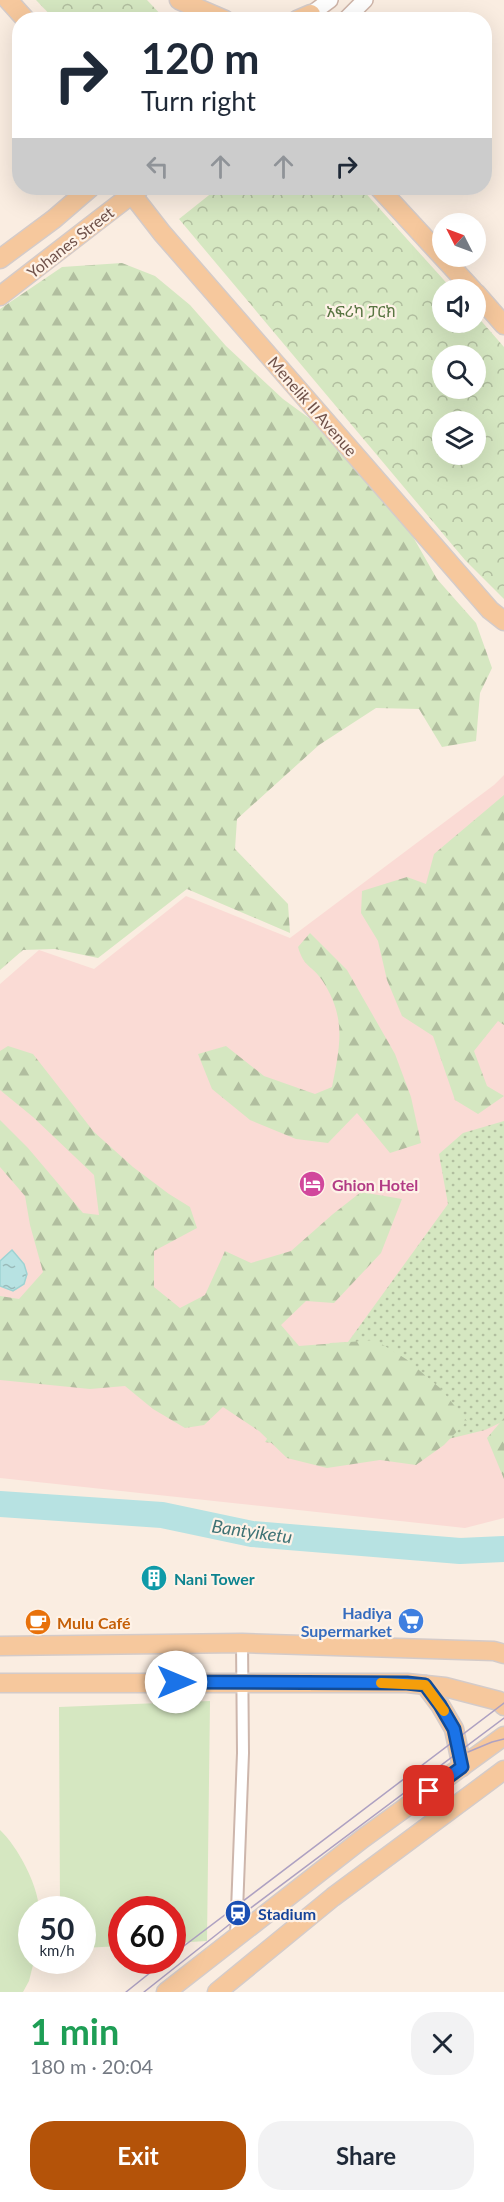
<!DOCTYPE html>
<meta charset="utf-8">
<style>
body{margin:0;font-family:Lato,"Noto Sans Ethiopic",sans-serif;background:#f2f2f3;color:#1f2937;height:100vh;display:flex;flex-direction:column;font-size:22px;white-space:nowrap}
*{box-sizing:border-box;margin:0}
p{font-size:20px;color:#747a83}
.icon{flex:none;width:33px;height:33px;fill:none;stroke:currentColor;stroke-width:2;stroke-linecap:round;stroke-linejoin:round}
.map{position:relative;height:1992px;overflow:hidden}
.side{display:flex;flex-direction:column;background:#fff;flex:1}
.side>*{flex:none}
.banner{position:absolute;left:12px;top:12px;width:480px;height:183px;border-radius:24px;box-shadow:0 6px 24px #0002;background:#fff;color:#1f2937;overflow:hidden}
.needle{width:39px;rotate:312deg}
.controls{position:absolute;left:432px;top:213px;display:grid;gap:12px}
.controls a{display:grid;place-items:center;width:54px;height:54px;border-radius:50%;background:#fff;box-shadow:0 6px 24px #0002;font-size:30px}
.speed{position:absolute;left:18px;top:1896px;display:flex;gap:12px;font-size:30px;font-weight:700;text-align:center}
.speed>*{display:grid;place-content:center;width:78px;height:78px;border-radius:50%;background:#fff;box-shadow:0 6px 24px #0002;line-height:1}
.speed small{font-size:15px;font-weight:400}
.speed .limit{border:9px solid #d22;background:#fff;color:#111}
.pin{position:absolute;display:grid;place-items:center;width:51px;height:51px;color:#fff;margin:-26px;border-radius:12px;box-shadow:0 3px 9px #0006}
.me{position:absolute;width:66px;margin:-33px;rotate:90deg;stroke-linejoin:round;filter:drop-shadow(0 0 4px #0008)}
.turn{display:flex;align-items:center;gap:21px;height:126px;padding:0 30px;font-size:27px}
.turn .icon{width:78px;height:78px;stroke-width:2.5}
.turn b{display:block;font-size:42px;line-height:51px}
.lanes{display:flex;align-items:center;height:57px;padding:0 30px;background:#0003;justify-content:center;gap:30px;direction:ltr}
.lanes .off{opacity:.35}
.round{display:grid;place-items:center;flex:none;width:63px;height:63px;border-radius:24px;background:#f2f2f3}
.head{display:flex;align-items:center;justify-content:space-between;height:102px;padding:0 30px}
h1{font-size:36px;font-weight:700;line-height:45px;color:#1e9e55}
.button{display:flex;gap:12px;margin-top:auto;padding:12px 30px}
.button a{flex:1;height:69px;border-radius:24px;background:#b45309;color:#fff;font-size:24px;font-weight:700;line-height:69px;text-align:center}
.button a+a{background:#f2f2f3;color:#1f2937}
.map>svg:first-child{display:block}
</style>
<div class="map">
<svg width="504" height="1992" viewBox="0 0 504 1992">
<defs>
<pattern id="grass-dots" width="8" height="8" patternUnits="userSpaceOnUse" patternTransform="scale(1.5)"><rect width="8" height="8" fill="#d5e7c1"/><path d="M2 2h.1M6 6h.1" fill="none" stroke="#b1be9f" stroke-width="1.8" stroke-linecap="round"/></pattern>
<pattern id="forest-firs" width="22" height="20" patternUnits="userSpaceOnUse" patternTransform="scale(1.5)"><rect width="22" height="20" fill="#d5e7c1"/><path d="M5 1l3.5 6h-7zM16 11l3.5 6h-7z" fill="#b1be9f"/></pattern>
<pattern id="park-crowns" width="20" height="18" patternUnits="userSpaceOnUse" patternTransform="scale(1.5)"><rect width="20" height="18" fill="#d5e7c1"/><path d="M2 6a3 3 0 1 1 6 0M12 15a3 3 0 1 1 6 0" fill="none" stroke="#b1be9f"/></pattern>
<pattern id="water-ripples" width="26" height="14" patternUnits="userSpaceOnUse" patternTransform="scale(1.5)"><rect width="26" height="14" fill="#b7e2e2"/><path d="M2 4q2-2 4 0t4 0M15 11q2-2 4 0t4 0" fill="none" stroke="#99bab9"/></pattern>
</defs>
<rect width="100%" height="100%" fill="#faede1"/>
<path fill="#fadbd5" d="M 504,775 L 504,1518 L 465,1528 L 0,1478 L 0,984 L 39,950 L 94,969 L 186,896 L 290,938 L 494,785 Z"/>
<path fill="url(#grass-dots)" d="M 504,1121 L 504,1421 L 485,1430 L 371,1458 L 265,1442 L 330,1343 L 348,1342 L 448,1204 L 439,1154 L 463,1133 Z"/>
<g fill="url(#forest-firs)">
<path d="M 122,263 L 155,276 L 190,305 L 226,346 L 283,399 L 309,418 L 408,528 L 437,579 L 476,623 L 492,668 L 480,693 L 476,741 L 442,747 L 419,709 L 376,708 L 319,745 L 237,819 L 235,849 L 288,904 L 290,933 L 187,889 L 98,958 L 55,949 L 23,950 L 0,970 L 0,309 L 62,267 Z"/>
<path d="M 504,795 L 504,1025 L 498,1021 L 474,1051 L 487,1086 L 504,1096 L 478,1114 L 455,1100 L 433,1036 L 402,1016 L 387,980 L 378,941 L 361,913 L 362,891 L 407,877 L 426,884 L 434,854 Z"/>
<path d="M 310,933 L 347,970 L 395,1054 L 411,1097 L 421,1143 L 390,1153 L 357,1113 L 328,1143 L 296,1139 L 250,1120 L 212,1089 L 198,1054 L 226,1046 L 264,1076 L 315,1094 L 332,1087 C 340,1046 347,1018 322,980 C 312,965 304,968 298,947 Z"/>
<path d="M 8,1046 L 33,1054 L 94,1132 L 133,1167 L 169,1194 L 190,1207 L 197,1228 L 154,1251 L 154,1287 L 180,1308 L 205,1295 L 225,1251 L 251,1263 L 291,1251 L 333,1214 L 361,1192 L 402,1199 L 381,1253 L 334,1303 L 306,1301 L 281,1325 L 299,1346 L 375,1340 L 406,1359 L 440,1388 L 467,1421 L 444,1445 L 416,1465 L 380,1460 L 327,1468 L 287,1458 L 259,1431 L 223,1407 L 204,1425 L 185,1428 L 153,1409 L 125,1386 L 90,1389 L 0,1380 L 0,1296 L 19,1299 L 43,1272 L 30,1225 L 25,1196 L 0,1167 L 0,1120 L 28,1148 L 83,1213 L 99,1215 L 94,1175 L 33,1117 L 0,1090 L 0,1051 Z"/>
<path d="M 504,1418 L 504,1479 L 487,1438 Z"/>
</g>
<g fill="url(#park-crowns)" fill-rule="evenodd">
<path d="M 36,0 L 147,0 L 165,19 L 54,19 Z"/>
<path d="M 218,188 L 361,188 L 452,289 L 442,290 L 442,322 L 476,322 L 476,315 L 504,347 L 504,599 L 465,560 L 179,219 ZM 442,356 L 476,356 L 476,388 L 442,388 ZM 442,422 L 476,422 L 476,454 L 442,454 Z"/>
</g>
<g fill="#d5e7c1">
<path d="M 210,1701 L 207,1941 L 173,1943 L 172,1910 L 122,1910 L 121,1946 L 83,1948 L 82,1910 L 60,1909 L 59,1707 Z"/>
<path d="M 0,1830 C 18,1847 38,1885 39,1909 L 32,1910 L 32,1960 L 34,1961 L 29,1981 L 23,1992 L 0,1992 Z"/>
</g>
<path fill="url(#water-ripples)" stroke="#9ed3d3" stroke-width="1.5" d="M 12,1250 L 24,1264 L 27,1274 L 24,1284 L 13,1291 L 0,1286 L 0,1261 Z"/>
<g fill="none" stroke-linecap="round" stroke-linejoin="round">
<path stroke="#b7e2e2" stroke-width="26" d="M 0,1504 L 162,1515 L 252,1534 L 460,1551 L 504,1549"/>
<defs>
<path id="minor" d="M 236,1937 L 243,1753 L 242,1643"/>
<g id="secondary">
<path d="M 303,20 L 330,0"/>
<path d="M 345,20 L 365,0"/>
</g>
<g id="primary">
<path d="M 8,0 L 26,20"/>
<path d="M 179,0 L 225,20"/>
<path d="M 297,20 L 311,14"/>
<path d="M 127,188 L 162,233 L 490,610 L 504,621"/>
<path d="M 379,188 L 473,290"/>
<path d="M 0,259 L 54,219 L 90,188"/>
<path d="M 476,293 L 504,325"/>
<path d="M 0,296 L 140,188"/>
<path d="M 0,1646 L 242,1643 L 494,1651 L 504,1654"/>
<path d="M 0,1683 L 407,1683 L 445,1687 L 499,1701 L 504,1706"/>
<path d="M 425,1685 L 440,1705 L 454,1729 L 462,1767"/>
<path d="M 166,1992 L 362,1839 L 504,1736"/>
<path d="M 217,1992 L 333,1897 L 504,1770"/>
</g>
</defs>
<use href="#minor" stroke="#cdb6ac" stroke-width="14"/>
<use href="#secondary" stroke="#cfb5a9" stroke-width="18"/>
<use href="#primary" stroke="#d4cbc9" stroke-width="21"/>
<use href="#minor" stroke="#fff" stroke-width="10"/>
<use href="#secondary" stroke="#fff" stroke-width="15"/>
<use href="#primary" stroke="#f6c89d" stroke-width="18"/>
<g stroke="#aea1c2" stroke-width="1.5">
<path d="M 468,1752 L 492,1742 L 504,1739"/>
<path d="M 172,1955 L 504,1703"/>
<path d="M 126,1992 L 166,1960"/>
<path d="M 144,1992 L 240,1916 L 504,1718"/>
</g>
</g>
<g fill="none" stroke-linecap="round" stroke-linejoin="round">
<defs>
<path id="route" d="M 176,1682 L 407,1683 L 425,1685 L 440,1705 L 454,1729 L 462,1767 L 429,1791"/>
</defs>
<use href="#route" stroke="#114b97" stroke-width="15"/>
<use href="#route" stroke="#1a73e8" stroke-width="10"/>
<path stroke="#f59e0b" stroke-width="10" d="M 381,1683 L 425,1685 L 444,1711"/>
</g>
<defs>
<symbol id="hotel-disc" viewBox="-11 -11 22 22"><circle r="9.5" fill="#d1479c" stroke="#fef2e7"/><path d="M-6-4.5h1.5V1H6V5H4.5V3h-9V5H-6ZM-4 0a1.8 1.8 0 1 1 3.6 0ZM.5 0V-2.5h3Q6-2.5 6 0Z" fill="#fff"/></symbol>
<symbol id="building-disc" viewBox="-11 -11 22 22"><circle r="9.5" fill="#0f9aa8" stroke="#fef2e7"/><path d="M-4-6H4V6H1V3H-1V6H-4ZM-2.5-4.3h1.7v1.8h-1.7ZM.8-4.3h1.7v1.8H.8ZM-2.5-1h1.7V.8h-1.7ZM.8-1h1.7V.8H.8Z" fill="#fff"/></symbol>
<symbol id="supermarket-disc" viewBox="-11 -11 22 22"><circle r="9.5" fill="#3f7fe0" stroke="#fef2e7"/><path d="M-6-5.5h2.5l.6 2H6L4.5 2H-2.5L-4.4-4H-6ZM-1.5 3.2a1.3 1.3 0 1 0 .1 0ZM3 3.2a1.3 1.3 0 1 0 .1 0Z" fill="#fff"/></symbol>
<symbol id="cafe-disc" viewBox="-11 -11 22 22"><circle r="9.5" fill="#e8710a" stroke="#fef2e7"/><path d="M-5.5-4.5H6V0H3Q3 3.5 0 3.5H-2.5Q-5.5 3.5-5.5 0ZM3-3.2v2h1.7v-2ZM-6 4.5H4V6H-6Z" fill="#fff"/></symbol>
<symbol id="station-disc" viewBox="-11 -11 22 22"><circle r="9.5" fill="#1a4fb4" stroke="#fef2e7"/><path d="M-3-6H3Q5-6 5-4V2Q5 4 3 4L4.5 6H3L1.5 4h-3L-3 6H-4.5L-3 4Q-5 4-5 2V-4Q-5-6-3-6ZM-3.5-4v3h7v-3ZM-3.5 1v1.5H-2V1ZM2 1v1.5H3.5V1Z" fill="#fff"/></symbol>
</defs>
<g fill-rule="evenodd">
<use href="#hotel-disc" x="297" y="1169" width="30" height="30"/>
<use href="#building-disc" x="139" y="1563" width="30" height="30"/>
<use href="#supermarket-disc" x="396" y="1606" width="30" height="30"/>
<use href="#cafe-disc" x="23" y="1607" width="30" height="30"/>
<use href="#station-disc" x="223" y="1898" width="30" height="30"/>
</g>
<g text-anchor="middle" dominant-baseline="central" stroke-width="4.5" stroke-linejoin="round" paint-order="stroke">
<g font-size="16" fill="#70524a" stroke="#fef2e7">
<text transform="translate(70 242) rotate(-38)">Yohanes Street</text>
<text transform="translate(313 406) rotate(49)">Menelik II Avenue</text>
</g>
<g font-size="16" fill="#597542" stroke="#fef2e7">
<text x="361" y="310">አፍሪካ ፓርክ</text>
</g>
<g font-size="16" font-weight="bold" fill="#b23c85" stroke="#fef2e7" text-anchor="start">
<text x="332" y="1184">Ghion Hotel</text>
</g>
<g font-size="16" font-weight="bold" fill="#0d838f" stroke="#fef2e7" text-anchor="start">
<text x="174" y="1578">Nani Tower</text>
</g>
<g font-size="16" font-weight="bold" fill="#366cbe" stroke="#fef2e7" text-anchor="end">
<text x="392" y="1612">Hadiya<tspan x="392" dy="18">Supermarket</tspan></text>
</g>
<g font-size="16" font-weight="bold" fill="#c56008" stroke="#fef2e7" text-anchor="start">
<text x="57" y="1622">Mulu Café</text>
</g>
<g font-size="16" font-weight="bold" fill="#164399" stroke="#fef2e7" text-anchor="start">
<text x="258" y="1913">Stadium</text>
</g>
<g font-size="18" font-style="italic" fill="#3f7375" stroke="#fef2e7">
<text transform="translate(252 1531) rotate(8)">Bantyiketu</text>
</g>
</g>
</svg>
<div class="controls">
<a><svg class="needle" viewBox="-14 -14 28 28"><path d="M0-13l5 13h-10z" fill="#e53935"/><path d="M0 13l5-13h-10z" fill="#747a83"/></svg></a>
<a><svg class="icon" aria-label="sound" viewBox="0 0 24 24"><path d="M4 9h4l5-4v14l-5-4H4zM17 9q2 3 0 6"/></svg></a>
<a><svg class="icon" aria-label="search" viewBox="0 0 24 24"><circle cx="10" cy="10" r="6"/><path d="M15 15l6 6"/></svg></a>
<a><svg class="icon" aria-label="layers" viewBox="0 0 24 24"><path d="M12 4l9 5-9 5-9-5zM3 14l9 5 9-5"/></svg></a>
</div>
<div class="speed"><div>50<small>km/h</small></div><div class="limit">60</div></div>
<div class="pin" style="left:429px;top:1791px;background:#d93025"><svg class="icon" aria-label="arrive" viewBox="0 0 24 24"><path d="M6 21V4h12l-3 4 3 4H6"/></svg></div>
<svg class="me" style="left:176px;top:1682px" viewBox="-20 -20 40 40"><circle r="19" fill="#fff"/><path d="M0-13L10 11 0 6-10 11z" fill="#1a73e8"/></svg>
<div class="banner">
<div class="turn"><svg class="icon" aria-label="right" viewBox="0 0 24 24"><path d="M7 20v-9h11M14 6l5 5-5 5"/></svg><div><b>120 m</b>Turn right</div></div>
<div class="lanes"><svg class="icon off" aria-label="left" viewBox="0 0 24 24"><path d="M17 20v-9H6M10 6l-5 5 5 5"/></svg><svg class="icon off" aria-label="ahead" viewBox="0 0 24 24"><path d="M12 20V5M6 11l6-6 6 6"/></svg><svg class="icon off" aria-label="ahead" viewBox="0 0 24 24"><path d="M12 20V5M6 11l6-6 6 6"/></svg><svg class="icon" aria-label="right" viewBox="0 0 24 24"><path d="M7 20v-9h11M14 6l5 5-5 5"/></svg></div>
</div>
</div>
<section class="side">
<div class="head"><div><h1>1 min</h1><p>180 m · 20:04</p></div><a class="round"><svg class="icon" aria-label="close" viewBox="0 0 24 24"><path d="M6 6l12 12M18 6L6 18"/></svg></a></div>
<div class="button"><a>Exit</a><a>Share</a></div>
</section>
